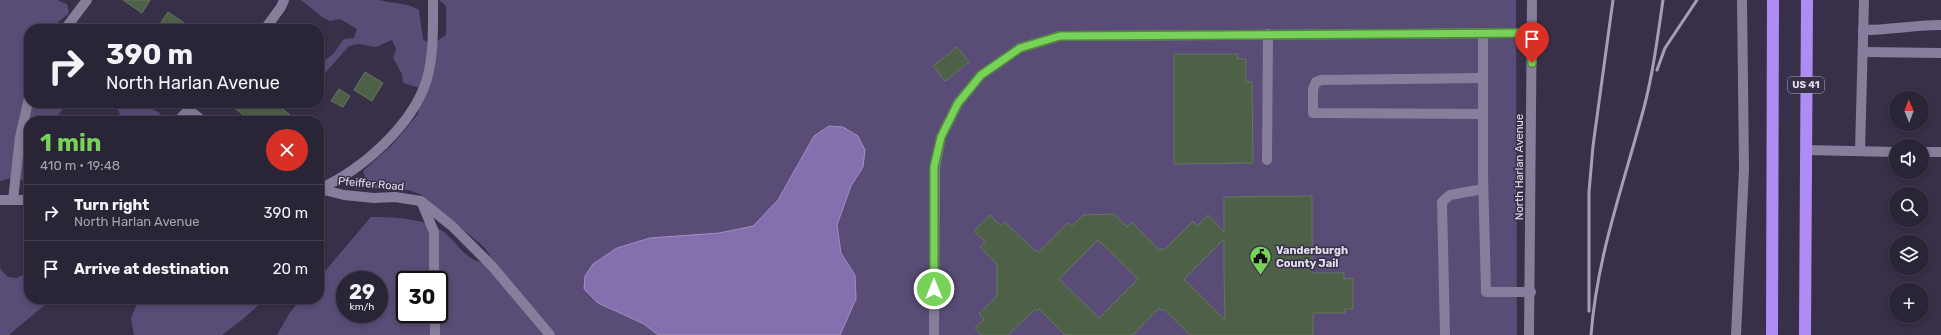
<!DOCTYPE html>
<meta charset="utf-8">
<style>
body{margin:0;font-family:Rubik,sans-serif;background:#353042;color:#f1f3f6;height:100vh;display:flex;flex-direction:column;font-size:15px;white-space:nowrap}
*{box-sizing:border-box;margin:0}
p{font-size:13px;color:#a5a4ad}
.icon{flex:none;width:22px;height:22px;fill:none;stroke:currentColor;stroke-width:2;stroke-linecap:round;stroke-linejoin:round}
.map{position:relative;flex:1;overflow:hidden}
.side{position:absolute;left:24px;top:116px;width:300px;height:188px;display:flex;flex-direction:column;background:#292436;border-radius:16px;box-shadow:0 2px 6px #0003,0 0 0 1px #454151}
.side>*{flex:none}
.hud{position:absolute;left:24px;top:24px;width:300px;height:84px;border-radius:16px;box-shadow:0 2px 6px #0003,0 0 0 1px #454151;background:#292436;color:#f1f3f6;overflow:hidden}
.needle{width:26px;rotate:359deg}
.fabs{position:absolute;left:1889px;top:91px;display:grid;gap:8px}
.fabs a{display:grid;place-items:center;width:40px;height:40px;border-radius:50%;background:#292436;box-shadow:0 2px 6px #0003,0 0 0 1px #454151;font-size:20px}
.speed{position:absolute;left:336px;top:271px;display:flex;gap:8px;font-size:20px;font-weight:700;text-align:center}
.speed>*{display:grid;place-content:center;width:52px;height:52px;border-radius:50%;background:#292436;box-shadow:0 2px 6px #0003,0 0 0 1px #454151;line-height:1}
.speed small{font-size:10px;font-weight:400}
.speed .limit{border:2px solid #111;border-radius:6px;background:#fff;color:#111}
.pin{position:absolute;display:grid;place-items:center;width:34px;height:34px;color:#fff;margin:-41px -17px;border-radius:50% 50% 50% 0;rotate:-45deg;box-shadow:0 0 4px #0007}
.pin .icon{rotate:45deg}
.me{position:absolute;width:44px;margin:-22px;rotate:0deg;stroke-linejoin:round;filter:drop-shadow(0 0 3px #0008)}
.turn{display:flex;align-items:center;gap:14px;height:84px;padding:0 16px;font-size:18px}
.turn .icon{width:52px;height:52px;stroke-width:2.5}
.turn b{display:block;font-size:28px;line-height:34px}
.round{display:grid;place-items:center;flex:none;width:42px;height:42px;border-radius:21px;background:#353042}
.head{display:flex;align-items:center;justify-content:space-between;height:68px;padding:0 16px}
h1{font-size:24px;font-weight:700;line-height:30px;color:#78d158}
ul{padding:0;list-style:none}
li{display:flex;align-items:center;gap:12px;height:56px;padding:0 16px;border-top:1px solid #454151}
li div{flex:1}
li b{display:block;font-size:15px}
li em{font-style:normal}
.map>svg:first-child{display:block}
</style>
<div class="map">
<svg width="1941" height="335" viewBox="0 0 1941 335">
<rect width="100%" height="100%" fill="#373048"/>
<g fill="#594c76" fill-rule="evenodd">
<path d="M 0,0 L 57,0 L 67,4 L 69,13 L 50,29 L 29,29 L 29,103 L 67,103 C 53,124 53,121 29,121 L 29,183 L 16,177 L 0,181 Z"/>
<path d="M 301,0 L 379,0 C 393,4 407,2 419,10 L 423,39 L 431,45 L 446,35 L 446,6 L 439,0 L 1516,0 L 1517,335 L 840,335 L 856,299 L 855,275 L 841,253 L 837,225 L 851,186 L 863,167 L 843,127 L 829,126 L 814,136 L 778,200 L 753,226 L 719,233 L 585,276 L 585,289 L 598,303 L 644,324 L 658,335 L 277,335 L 289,314 L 301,299 L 319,299 L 319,278 L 371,217 C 392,217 419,218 438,228 C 456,238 462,260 485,263 L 490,255 L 484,247 L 422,195 L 408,190 L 369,188 L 363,171 L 392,145 L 418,114 L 420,88 L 403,83 L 402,74 L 393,58 L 396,49 L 392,40 L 376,47 L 358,44 L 349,46 L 319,80 L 319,65 L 333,54 L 344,39 L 354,38 L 357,29 L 340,19 L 330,21 L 322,17 ZM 345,280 L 379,280 L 379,314 L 345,314 ZM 405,280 L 439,280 L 439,314 L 405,314 Z"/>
<path d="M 114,103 L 131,103 L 133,106 C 147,108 159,107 165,121 L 130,121 L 121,116 Z"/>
<path d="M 0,266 L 1,270 L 8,277 L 17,278 L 29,272 L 29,299 L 57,299 L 47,303 L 9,335 L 0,335 Z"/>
<path d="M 139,299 L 265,299 L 243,319 L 222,335 L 134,335 L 131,318 Z"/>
</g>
<path fill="#8470af" stroke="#a091c1" d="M 829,126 L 843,127 L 858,136 L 865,150 L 863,167 L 851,186 L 837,225 L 841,253 L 855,275 L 856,299 L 840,335 L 658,335 L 644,324 L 598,303 L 584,289 L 585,276 L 593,264 L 617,248 L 650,238 L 719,233 L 753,226 L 778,200 L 814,136 Z"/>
<g fill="#4f6049" stroke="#65775f" fill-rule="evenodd">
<path d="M 123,0 L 150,0 L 142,13 Z"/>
<path d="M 168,12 L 193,29 L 168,29 L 160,24 Z"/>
<path d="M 957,47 L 969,62 L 945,81 L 933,66 Z"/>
<path d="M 1174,54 L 1238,54 L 1237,59 L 1246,59 L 1246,82 L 1252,82 L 1253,163 L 1174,164 Z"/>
<path d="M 365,72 L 383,83 L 372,101 L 354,90 Z"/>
<path d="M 339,89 L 350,96 L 343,107 L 331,101 Z"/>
<path d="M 228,103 L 276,103 L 297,121 L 251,121 Z"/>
<path d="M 1312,196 L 1312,273 L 1344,273 L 1344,279 L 1353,278 L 1353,309 L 1344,309 L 1345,313 L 1313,313 L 1313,335 L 1190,335 L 1164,309 L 1162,311 L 1159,308 L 1133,335 L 1065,335 L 1039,309 L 1037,311 L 1035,309 L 1008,335 L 981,335 L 975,328 L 984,319 L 979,314 L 997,296 L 997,264 L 980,247 L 985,242 L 974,231 L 990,215 L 1001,226 L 1005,222 L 1035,251 L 1036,250 L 1039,252 L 1068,223 L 1072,226 L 1083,215 L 1114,214 L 1127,227 L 1132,222 L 1160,251 L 1162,248 L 1164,250 L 1193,221 L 1197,226 L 1208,215 L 1224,232 L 1224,197 ZM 1224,239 L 1224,275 L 1225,320 L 1184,279 ZM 1098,240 L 1138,279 L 1099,318 L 1059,279 Z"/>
</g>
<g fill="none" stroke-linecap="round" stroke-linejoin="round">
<g stroke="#867e9a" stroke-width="10">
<path d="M 65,29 L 87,0"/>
<path d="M 265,29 L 281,7 L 284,0"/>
<path d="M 1863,30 C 1890,30 1915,25 1941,25"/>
<path d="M 1483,33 L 1483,174 L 1486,292 L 1531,292"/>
<path d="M 1863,52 L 1941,53"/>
<path d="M 1482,78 L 1321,80 L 1316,82 L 1313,89 L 1313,113 L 1483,114"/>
<path d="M 189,110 L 203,121"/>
<path d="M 178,121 L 195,103"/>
<path d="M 1806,150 L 1896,152"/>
<path d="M 1860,151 L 1864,0"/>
<path d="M 1922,152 L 1941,152"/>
<path d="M 1267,160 L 1268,34"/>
<path d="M 319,189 C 362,170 413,125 427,79 C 434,53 433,27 433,0"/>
<path d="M 320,189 L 344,195 L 374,198 L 395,197 L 421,201 L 452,226 L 492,266 L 550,335"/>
<path d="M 0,200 L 29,200"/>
<path d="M 13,200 L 20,137 L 29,98"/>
<path d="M 422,203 L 434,232 L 434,280"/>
<path d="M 435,314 L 435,335"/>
<path d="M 934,335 L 935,167 L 941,137 L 958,103 L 981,75 L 1020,48 L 1060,36 L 1532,33"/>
<path d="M 1445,335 L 1442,202 L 1450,195 L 1483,189"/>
<path d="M 1529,335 L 1532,0"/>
<path d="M 1736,335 L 1744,169 L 1742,0"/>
</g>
<g stroke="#af8cf3" stroke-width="12">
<path d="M 1772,335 L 1773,0"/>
<path d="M 1805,335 L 1807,0"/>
</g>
<g stroke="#a49fb2" stroke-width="3">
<path d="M 1657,70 L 1665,48 L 1697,0"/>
<path d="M 1589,311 L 1589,192 L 1593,146 L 1613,0"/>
<path d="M 1591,335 C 1597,259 1620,195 1640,122 C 1652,82 1657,41 1663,0"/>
</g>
</g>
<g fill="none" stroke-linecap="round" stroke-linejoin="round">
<defs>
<path id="route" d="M 934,289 L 934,167 L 941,137 L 958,103 L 981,75 L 1020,48 L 1060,36 L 1532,33 L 1532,63"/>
</defs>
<use href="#route" stroke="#4e8839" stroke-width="10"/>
<use href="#route" stroke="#78d158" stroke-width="7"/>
</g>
<defs>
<symbol id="civic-pin" viewBox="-11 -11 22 30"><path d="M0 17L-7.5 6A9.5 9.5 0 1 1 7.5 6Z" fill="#78d158" stroke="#373048"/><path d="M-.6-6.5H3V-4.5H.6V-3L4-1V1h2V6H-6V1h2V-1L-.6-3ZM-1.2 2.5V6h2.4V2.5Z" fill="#111"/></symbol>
</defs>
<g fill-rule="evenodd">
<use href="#civic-pin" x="1248" y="244" width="25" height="34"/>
</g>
<g text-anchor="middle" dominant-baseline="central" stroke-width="3" stroke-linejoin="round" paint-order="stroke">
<rect fill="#373048" stroke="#aea9bb" stroke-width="1" x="1788" y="77" width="36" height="16" rx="3"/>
<g font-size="10" font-weight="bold" fill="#e1ddec">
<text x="1806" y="85">US 41</text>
</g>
<g font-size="11" fill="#e1ddec" stroke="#373048">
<text transform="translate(1519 167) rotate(-90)">North Harlan Avenue</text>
<text transform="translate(371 184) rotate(5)">Pfeiffer Road</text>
</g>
<g font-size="11" font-weight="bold" fill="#e1ddec" stroke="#373048" text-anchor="start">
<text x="1276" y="250">Vanderburgh<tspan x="1276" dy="13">County Jail</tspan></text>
</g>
</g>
</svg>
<div class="fabs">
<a><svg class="needle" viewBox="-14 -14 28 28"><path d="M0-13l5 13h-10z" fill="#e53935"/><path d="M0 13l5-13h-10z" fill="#a5a4ad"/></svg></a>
<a><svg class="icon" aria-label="sound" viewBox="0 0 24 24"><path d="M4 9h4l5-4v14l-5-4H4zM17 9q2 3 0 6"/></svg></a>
<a><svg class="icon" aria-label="search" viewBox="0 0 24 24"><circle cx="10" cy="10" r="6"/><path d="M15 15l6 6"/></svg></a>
<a><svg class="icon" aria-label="layers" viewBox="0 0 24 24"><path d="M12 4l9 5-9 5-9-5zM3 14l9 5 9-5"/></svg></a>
<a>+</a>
</div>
<div class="speed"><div>29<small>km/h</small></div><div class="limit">30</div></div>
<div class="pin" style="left:1532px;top:63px;background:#d93025"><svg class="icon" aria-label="arrive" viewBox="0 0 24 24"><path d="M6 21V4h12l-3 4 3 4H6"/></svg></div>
<svg class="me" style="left:934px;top:289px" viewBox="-20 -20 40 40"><circle r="17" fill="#78d158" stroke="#fff" stroke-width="3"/><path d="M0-11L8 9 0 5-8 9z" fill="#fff"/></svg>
<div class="hud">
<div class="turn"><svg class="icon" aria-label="right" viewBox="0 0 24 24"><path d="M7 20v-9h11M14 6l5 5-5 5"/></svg><div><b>390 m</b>North Harlan Avenue</div></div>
</div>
<section class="side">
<div class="head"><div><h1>1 min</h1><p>410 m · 19:48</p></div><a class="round" style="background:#d93025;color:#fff"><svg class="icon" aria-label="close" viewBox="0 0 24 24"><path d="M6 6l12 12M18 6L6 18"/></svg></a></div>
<ul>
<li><svg class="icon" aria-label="right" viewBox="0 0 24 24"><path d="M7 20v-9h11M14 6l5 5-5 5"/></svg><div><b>Turn right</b><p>North Harlan Avenue</p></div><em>390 m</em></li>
<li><svg class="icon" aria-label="arrive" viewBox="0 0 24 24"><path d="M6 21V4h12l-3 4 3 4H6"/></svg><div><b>Arrive at destination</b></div><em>20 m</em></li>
</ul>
</section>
</div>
